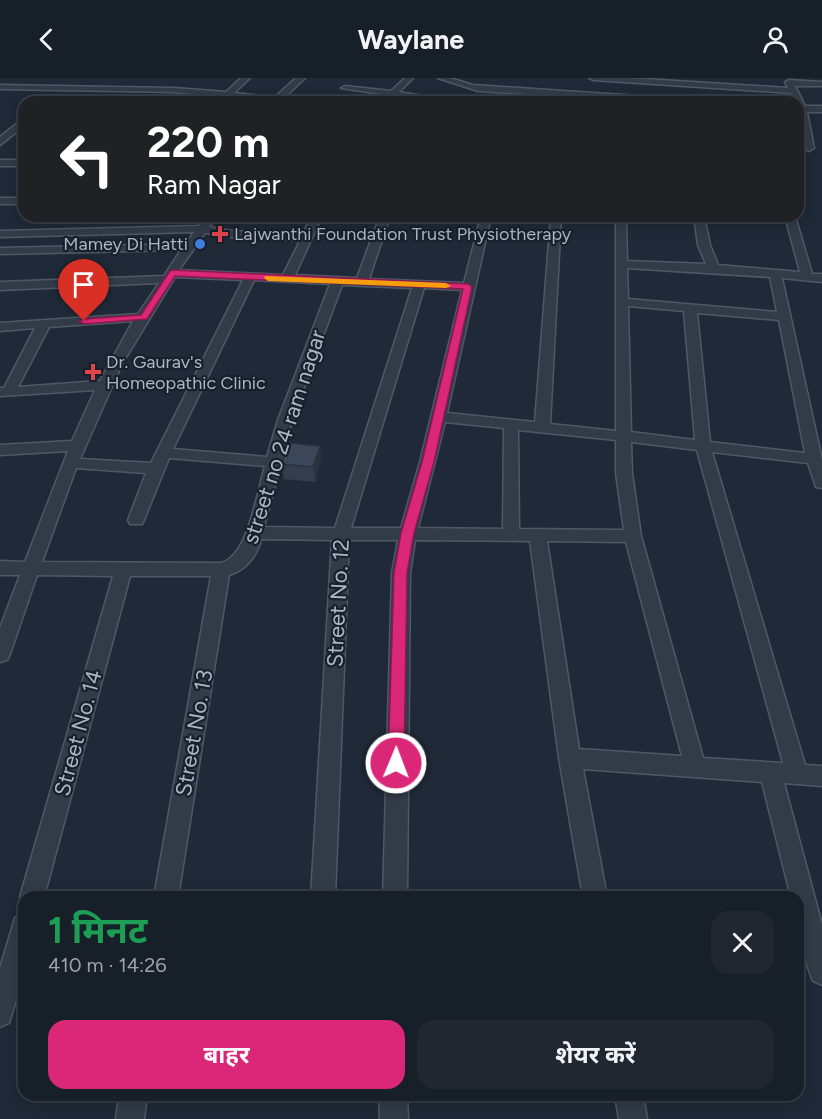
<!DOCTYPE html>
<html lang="hi">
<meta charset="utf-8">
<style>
body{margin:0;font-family:Figtree,"Noto Sans Devanagari",sans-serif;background:#202731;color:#f1f3f6;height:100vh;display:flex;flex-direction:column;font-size:22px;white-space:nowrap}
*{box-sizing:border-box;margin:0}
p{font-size:20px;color:#9ea2a8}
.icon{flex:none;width:33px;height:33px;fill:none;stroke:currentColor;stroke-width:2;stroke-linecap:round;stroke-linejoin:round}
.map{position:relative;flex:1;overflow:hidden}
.panel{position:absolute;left:18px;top:813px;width:786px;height:210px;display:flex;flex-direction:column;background:#171f29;border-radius:18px;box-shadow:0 3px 15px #0003,0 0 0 2px #363d46}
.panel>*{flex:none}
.banner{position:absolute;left:18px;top:18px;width:786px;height:126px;border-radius:18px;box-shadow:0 3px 15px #0003,0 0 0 2px #363d46;background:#202124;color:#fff;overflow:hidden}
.pin{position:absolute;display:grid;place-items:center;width:51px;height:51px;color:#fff;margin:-62px -26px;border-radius:50% 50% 50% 0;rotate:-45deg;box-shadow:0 0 6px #0007}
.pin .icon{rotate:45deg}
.me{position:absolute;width:66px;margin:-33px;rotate:1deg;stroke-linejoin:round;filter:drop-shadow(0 0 4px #0008)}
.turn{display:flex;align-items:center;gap:21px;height:126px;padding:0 30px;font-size:27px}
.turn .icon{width:78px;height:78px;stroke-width:2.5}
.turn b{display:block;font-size:42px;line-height:51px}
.round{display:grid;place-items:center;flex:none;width:63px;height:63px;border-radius:18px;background:#202731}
.head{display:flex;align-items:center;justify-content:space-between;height:102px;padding:0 30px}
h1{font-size:36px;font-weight:700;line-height:45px;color:#1e9e55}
.cta{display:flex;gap:12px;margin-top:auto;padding:12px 30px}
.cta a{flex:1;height:69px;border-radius:18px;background:#db2777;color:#fff;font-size:24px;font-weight:700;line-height:69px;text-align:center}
.cta a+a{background:#202731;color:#f1f3f6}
header{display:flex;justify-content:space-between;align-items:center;height:78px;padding:0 30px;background:#171f29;font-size:27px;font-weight:700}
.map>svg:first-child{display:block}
</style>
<header><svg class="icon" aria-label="back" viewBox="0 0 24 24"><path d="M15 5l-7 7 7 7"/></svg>Waylane<svg class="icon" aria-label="person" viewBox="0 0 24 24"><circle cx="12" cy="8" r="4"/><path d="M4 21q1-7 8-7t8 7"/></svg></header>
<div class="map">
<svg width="822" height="1041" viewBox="0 0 822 1041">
<rect width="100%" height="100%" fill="#1f2937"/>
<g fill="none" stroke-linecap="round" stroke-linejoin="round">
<defs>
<g id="minor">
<path d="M 241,0 L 250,0 L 234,15 L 275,19 L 296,0 L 305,0 L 284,20 L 308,24 L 270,24 L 229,20 L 223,23 L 219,21 L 221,19 L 174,14 L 0,11 L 0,7 L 174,10 L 226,14 Z"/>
<path d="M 405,0 L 413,0 L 399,14 L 458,24 L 435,24 L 341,10 L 345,8 L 391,13 Z"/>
<path d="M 438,0 L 450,0 L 473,7 L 698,22 L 702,24 L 660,24 L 478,13 Z"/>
<path d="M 589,0 L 629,0 L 788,10 L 785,4 L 789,2 L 822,4 L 822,8 L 795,8 L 805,28 L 822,28 L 822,34 L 807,34 L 814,70 L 809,73 L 804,70 L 798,24 L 795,24 L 791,15 L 593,2 Z"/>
<path d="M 24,40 L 24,48 L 0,67 L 0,59 Z"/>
<rect x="0" y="82" width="24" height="6"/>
<rect x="0" y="120" width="24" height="6"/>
<path d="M 207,138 L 217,138 L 209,149 L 231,153 L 303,156 L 312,138 L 322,138 L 295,197 L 357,200 L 380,138 L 390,138 L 369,201 L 464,205 L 481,138 L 491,138 L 447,335 L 535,344 L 551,138 L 561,138 L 550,346 L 616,353 L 616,138 L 626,138 L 627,183 L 706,186 L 698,167 L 694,138 L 704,138 L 710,167 L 718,187 L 800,194 L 785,138 L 795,138 L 812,196 L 822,196 L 822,204 L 782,200 L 822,382 L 822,410 L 816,409 L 808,385 L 712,374 L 805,687 L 822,688 L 822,708 L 784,705 L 822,847 L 822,907 L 813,903 C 802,876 798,848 798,819 L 791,819 L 762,704 L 583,691 L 607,819 L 583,819 L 559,680 L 530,463 L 415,462 L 410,495 L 407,819 L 383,819 L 392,495 L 398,462 L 349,462 L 335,819 L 311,819 L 332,462 L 261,461 C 257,478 246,492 229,497 L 178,819 L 154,819 L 211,498 L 130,498 L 44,819 L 24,819 L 24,827 L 20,819 L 113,498 L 37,497 L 10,576 L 7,582 L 0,584 L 0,550 L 20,497 L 0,497 L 0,483 L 25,484 L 68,373 L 0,377 L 0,367 L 72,363 L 95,312 L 0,318 L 0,310 L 4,310 L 35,250 L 0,253 L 0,245 L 138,236 L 159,205 L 0,212 L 0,204 L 164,198 L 181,172 L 0,176 L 0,170 L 186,166 L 194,154 L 0,159 L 0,153 L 199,148 ZM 205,155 L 231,159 L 300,163 L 283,197 L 179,192 ZM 627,190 L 770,199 L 777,234 L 628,221 ZM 175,199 L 243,202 L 151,385 L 80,381 L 122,286 ZM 254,202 L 330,206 L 278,342 L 267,379 L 173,371 ZM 342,207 L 412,210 L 335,450 L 264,449 L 292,342 ZM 424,210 L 462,212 L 420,384 L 401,450 L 351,450 ZM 628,228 L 684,233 L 695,362 L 631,354 ZM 697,235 L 779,242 L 805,375 L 710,364 ZM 133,243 L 100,303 L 18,309 L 49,249 ZM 445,344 L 504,350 L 503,451 L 418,450 ZM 518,352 L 616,362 L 616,395 L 624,452 L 519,451 ZM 631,364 L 697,372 L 783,685 L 703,680 L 641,458 L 632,395 ZM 169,380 L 265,388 C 257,414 248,479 221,485 L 42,484 L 76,390 L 146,395 L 128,442 L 130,446 L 142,446 L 144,442 ZM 547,463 L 626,464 L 682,678 L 579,671 Z"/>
<path d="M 24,837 L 24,895 L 9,945 L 0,949 L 0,890 L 15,840 Z"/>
<path d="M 119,1017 L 147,1017 L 144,1041 L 116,1041 Z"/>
<path d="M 379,1017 L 407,1017 L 408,1041 L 380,1041 Z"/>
<path d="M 615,1017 L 643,1017 L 647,1041 L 619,1041 Z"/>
</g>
</defs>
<use href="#minor" stroke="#505866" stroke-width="3"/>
<use href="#minor" fill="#323b48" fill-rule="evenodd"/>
</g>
<path fill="#333d4c" d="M 320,368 L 321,382 L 315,404 L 284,401 L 281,386 Z"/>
<path fill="#29323e" d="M 320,368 L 321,382 L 315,404 L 313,389 Z"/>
<path fill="#3b4758" stroke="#29323e" stroke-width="1.5" d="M 289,365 L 320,368 L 313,389 L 281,386 Z"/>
<path fill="#db2777" stroke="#8e194d" stroke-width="1.5" d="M 173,192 L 468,206 L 472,209 L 434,384 L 414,455 L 407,495 L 404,685 L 402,690 L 396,692 L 390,690 L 388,685 L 394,495 L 401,455 L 422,384 L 463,211 L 175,198 L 147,241 L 84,246 L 79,243 L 84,241 L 141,237 L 170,193 Z"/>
<path fill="#f59e0b" d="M 265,198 L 446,205 L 451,208 L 446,210 L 268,203 L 264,200 Z"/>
<g fill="#e0444e" stroke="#18202c" stroke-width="2">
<path d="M217 147h6v6h6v6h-6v6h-6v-6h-6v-6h6z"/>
<path d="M90 285h6v6h6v6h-6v6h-6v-6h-6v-6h6z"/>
</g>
<circle fill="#3f7fe0" stroke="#18202c" stroke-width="2" cx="200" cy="166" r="6"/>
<g text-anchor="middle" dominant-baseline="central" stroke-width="4.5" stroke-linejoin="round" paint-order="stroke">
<g font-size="18" fill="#acb5c5" stroke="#18202c" text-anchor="start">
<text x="234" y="156">Lajwanthi Foundation Trust Physiotherapy</text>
<text x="188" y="166" text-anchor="end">Mamey Di Hatti</text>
<text x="106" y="284">Dr. Gaurav's<tspan x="106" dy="21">Homeopathic Clinic</tspan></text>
</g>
<g font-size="22" fill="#acb5c5" stroke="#18202c">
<text transform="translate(284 359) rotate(-72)">street no 24 ram nagar</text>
<text transform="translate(338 525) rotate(-87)">Street No. 12</text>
<text transform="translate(78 655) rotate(-75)">Street No. 14</text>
<text transform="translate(194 655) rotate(-80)">Street No. 13</text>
</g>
</g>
</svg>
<div class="pin" style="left:84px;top:243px;background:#d93025"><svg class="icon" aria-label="arrive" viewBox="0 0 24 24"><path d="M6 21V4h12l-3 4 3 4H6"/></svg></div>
<svg class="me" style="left:396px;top:685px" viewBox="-20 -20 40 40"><circle r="17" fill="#db2777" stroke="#fff" stroke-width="3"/><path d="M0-11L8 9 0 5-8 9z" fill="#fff"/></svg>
<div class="banner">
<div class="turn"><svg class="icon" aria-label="left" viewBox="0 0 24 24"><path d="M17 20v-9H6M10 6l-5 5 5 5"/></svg><div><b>220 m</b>Ram Nagar</div></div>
</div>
<section class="panel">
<div class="head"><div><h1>1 मिनट</h1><p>410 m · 14:26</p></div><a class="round"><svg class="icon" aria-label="close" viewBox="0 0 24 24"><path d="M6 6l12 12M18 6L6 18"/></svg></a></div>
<div class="cta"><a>बाहर</a><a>शेयर करें</a></div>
</section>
</div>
